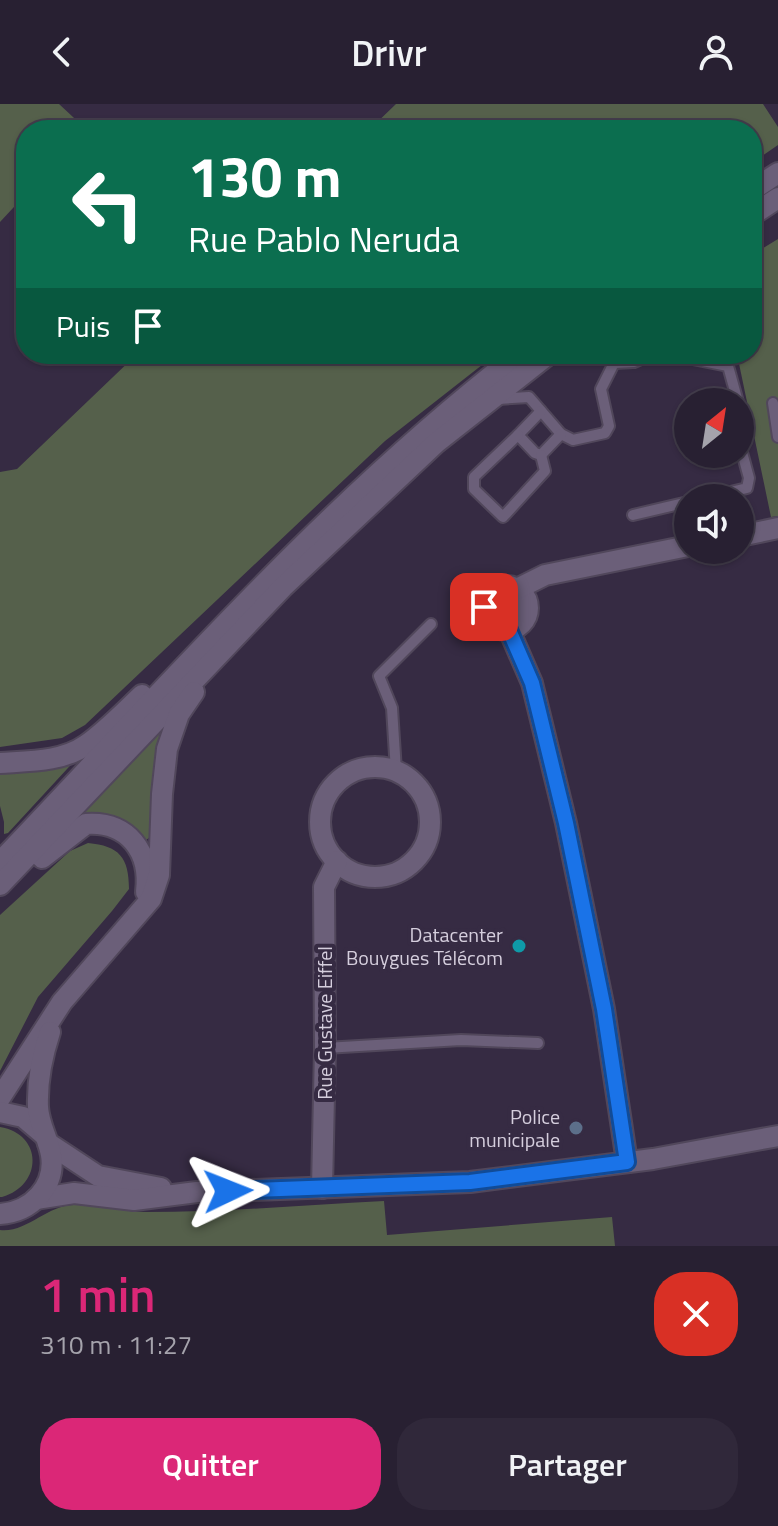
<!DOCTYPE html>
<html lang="fr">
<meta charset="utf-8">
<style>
body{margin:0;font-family:"Titillium Web",sans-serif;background:#30283a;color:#f1f3f6;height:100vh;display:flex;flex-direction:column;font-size:30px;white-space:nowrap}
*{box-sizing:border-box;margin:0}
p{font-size:26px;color:#a5a3ac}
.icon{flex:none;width:44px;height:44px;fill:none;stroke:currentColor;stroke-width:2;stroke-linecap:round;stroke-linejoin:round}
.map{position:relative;height:1142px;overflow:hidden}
.sheet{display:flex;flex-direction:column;background:#282032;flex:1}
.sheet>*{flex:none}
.banner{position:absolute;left:16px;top:16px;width:746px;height:244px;border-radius:32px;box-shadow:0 2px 6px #0004,0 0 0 2px #443e4d;background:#0b6e4f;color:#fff;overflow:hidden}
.needle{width:52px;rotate:30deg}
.tools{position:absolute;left:674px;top:284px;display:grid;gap:16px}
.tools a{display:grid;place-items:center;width:80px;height:80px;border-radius:50%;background:#282032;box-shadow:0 2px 6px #0004,0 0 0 2px #443e4d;font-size:40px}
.pin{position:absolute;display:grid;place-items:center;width:68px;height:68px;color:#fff;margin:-34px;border-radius:16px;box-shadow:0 4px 12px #0006}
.me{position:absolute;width:88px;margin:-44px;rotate:88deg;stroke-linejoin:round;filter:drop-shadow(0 0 6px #0008)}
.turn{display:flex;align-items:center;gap:28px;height:168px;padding:0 40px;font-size:36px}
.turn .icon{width:104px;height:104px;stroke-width:2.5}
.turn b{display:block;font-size:56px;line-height:68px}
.then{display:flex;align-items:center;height:76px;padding:0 40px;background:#0003;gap:16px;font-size:30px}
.round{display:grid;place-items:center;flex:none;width:84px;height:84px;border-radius:32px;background:#30283a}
.summary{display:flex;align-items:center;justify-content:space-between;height:136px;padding:0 40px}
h1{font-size:48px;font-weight:600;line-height:60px;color:#db2777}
.cta{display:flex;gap:16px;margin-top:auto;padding:16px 40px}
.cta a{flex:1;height:92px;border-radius:32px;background:#db2777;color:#fff;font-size:32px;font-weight:600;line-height:92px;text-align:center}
.cta a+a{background:#30283a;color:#f1f3f6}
header{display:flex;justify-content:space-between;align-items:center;height:104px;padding:0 40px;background:#282032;font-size:36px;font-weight:600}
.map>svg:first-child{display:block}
</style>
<header><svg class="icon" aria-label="back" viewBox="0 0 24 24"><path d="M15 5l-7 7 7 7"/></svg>Drivr<svg class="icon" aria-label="person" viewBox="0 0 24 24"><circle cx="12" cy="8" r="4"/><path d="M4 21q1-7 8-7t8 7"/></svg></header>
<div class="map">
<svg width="778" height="1142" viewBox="0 0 778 1142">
<rect width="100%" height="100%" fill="#362b43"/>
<g fill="#55604b">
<path d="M 0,0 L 59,0 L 87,26 L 26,26 L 26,90 L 0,118 Z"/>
<path d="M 396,0 L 763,0 L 778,23 L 778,41 L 752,59 L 752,26 L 369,26 Z"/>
<path d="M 778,135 L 778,412 L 771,413 L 737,250 L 752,250 L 752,151 Z"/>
<path d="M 137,250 L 496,250 L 385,337 L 85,621 L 62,634 L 0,643 L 0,368 L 17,365 Z"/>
<path d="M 163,622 L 153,731 L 146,736 C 125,716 111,706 81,712 L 81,707 Z"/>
<path d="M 79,652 L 8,729 L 4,730 L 4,718 L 0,702 L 0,666 Z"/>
<path d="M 88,739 C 119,742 129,753 129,785 L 112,807 L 38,893 L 0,967 L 0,811 L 70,747 Z"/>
<path d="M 0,1023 C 43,1030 43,1081 2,1093 L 0,1093 Z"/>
<path d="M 384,1097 L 387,1131 L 612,1113 L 615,1142 L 0,1142 L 0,1126 C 27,1129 47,1101 74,1101 C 98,1100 122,1108 147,1108 C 226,1108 305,1101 384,1097 Z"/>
</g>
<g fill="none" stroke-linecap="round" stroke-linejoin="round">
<defs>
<g id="lane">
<path d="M 667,250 L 728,262 L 738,298"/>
<path d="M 614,259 L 634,258 L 652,250"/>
<path d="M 498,295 L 529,293 L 561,330 L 573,336 L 605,329 L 609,322 L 601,285 L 614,259 L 612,250"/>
<path d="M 773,299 L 778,333"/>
<path d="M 740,304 L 743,313 L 740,329"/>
<path d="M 541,307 L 518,331 L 535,349 L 541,351 L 561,330"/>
<path d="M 518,331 L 474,373 L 474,385 L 503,413 L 545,367 L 541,351"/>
<path d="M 706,394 L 747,384 L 749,374 L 740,341"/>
<path d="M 633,411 L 688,398"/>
<path d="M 396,667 L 392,604 L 379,572 L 431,520"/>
<path d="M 325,944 L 461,936 L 538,939"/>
</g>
<g id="street">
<path d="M 740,432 L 778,424"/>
<circle cx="506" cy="504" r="22"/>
<path d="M 517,485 L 545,471 L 688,442"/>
<path d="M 509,526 L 532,579 L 566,719 L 604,905 L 627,1058"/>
<circle cx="375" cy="718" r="55"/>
<path d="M 48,1039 L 98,1072 L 161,1084"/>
<path d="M 322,1084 L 325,944 L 324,783 L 337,757"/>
<path d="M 36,1095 L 74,1089 L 134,1096 L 197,1088 L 470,1078 L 653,1055 L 778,1032"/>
</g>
<g id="secondary">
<path d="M 752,86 L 778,69"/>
<path d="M 752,111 L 778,94"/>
<path d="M 0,659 C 28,657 62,658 86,641 C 106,627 124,608 142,591"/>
<path d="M 42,754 L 86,720 C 128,717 151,748 146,788"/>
<path d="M 0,758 C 167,583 327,398 519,250"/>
<path d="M 0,781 L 283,483 L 436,339 L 549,250"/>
<path d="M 0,994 L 62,898 L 151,795 L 159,771 L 162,690 L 167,645 L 179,610 L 194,588"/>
<path d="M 0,1008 L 23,1013 L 43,1030"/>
<path d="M 0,1110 C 31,1108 56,1083 51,1051 C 48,1034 39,1021 38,1003 C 37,977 42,952 50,928"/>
</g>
</defs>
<use href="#lane" stroke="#51475b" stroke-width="14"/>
<use href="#street" stroke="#51475b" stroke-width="24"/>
<use href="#secondary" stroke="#51475b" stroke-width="24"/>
<use href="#lane" stroke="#6b5f79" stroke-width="10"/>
<use href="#street" stroke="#6b5f79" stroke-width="20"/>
<use href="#secondary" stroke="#6b5f79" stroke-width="20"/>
</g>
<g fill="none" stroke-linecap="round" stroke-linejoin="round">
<defs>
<path id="route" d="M 228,1087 L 470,1078 L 627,1058 L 604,905 L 566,719 L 532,579 L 509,526 C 494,524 487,518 484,503"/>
</defs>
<use href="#route" stroke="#114b97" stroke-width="20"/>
<use href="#route" stroke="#1a73e8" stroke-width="14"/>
</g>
<circle fill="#0f9aa8" stroke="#362b43" stroke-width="3" cx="519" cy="842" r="8"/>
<circle fill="#5c6f8a" stroke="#362b43" stroke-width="3" cx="576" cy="1024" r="8"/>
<g text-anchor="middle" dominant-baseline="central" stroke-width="8" stroke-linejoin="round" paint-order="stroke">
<g font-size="20" fill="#d5cedd" stroke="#362b43" text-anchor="end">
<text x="503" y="830">Datacenter<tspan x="503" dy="23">Bouygues Télécom</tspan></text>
<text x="560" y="1012">Police<tspan x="560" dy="23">municipale</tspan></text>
</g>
<g font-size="20" fill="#d5cedd" stroke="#362b43">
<text transform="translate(324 919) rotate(-90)">Rue Gustave Eiffel</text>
</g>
</g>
</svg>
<div class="tools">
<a><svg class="needle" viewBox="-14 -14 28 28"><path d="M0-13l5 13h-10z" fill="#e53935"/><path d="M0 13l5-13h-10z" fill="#a5a3ac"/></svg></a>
<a><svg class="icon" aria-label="sound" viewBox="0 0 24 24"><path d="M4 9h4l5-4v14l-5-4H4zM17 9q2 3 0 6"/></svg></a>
</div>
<div class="pin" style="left:484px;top:503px;background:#d93025"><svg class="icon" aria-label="arrive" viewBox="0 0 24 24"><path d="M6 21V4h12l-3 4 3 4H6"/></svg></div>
<svg class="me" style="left:228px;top:1087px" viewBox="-20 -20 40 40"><path d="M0-17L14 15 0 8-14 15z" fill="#1a73e8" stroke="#fff" stroke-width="4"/></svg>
<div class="banner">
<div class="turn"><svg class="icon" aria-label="left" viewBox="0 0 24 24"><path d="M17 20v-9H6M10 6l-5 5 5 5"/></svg><div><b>130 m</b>Rue Pablo Neruda</div></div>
<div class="then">Puis<svg class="icon" aria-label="arrive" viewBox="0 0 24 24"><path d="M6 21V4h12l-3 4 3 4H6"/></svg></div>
</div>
</div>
<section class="sheet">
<div class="summary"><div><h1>1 min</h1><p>310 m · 11:27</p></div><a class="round" style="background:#d93025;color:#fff"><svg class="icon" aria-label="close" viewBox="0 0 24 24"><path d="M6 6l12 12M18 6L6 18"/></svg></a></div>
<div class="cta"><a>Quitter</a><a>Partager</a></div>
</section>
